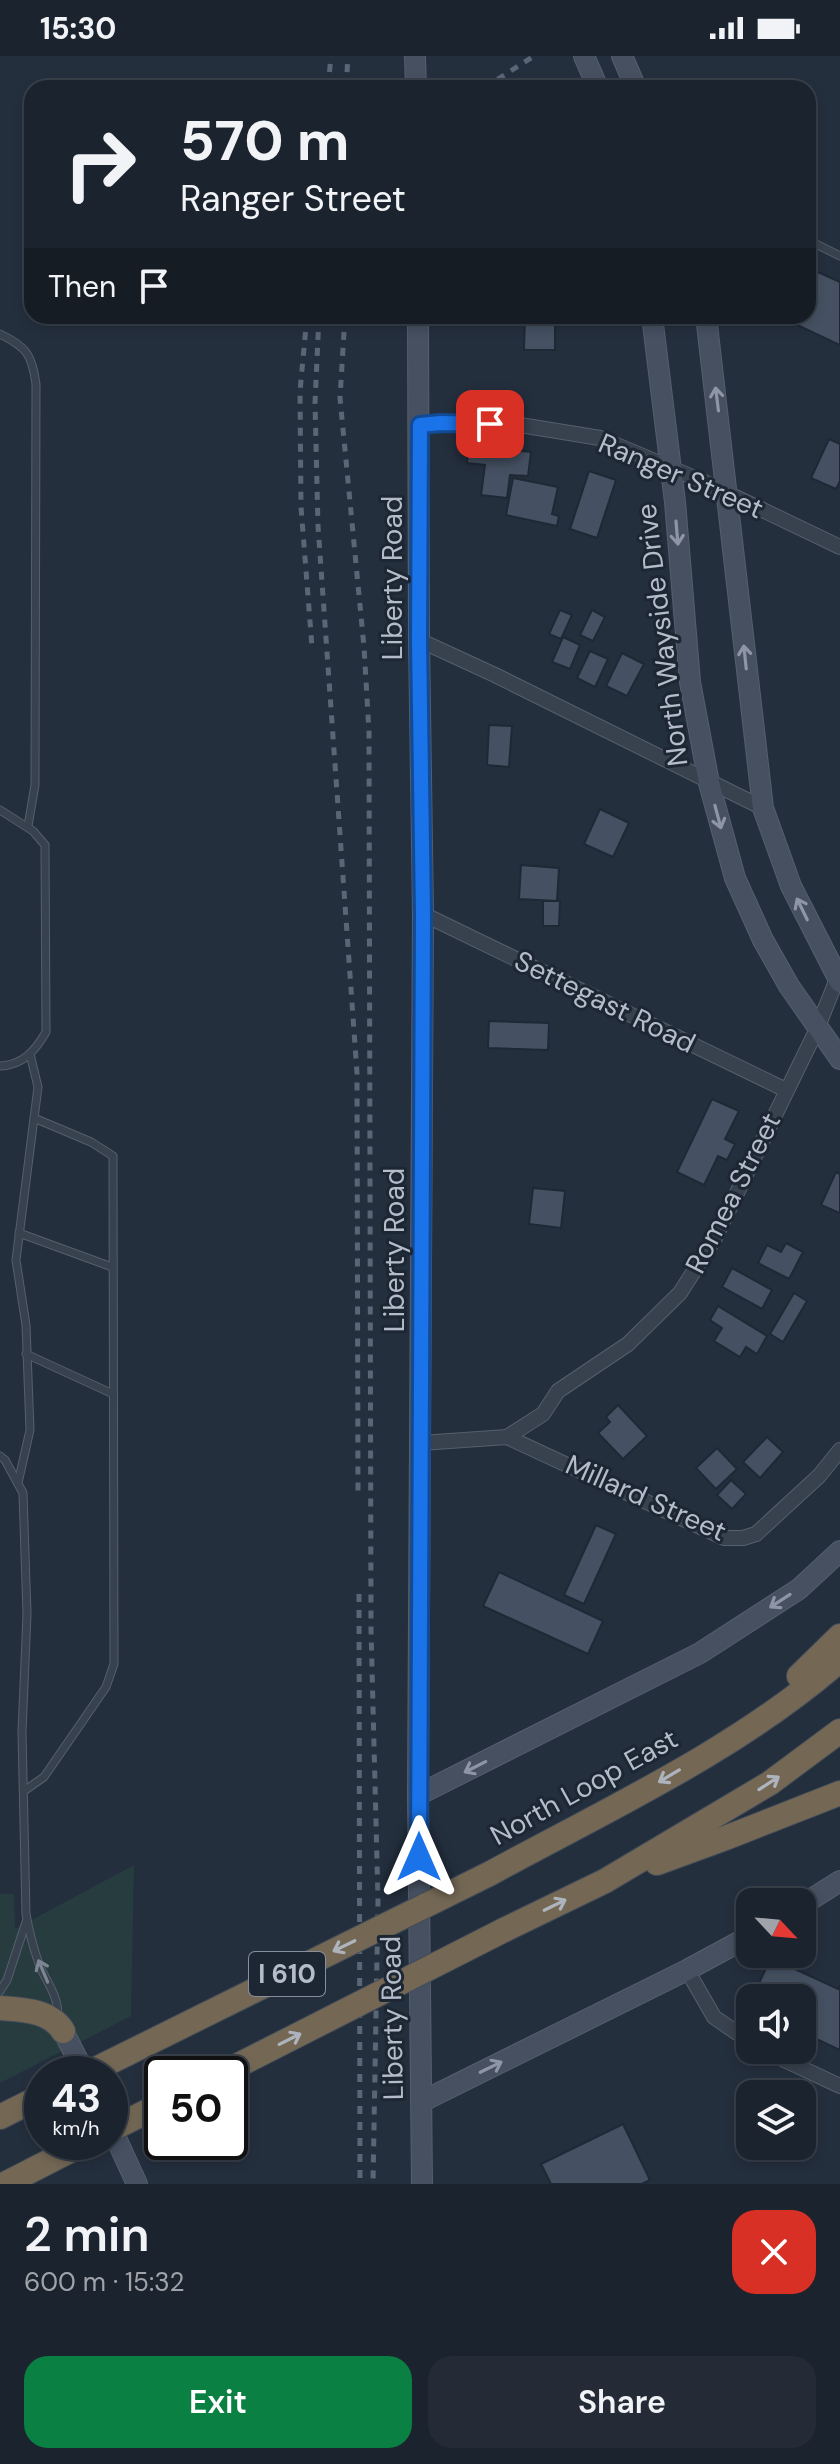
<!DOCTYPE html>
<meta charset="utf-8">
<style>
body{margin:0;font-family:"DM Sans",sans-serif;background:#242b36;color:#f1f3f6;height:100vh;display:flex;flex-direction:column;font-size:30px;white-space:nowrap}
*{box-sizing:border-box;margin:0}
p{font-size:26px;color:#a0a4aa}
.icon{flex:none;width:44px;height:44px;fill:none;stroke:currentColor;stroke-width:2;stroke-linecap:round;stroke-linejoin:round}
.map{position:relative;height:2128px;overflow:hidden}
.details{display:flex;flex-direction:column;background:#1b232e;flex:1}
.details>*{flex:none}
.banner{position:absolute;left:24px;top:24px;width:792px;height:244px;border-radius:24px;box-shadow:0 4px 12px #0003,0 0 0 2px #39404a;background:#1b232e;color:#f1f3f6;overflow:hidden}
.needle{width:52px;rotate:116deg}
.fabs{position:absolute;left:736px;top:1832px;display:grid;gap:16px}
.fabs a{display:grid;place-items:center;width:80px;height:80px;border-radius:16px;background:#1b232e;box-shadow:0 4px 12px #0003,0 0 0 2px #39404a;font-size:40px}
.speed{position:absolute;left:24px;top:2000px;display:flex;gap:16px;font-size:40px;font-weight:700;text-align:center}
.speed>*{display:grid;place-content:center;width:104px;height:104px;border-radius:50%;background:#1b232e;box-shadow:0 4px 12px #0003,0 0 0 2px #39404a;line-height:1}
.speed small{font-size:20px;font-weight:400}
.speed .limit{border:4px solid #111;border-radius:12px;background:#fff;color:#111}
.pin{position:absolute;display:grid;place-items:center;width:68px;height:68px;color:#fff;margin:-34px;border-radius:16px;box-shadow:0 4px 12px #0006}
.me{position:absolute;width:88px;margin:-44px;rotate:0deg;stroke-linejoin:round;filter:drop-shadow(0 0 6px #0008)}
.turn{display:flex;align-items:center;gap:28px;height:168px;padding:0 24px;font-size:36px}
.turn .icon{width:104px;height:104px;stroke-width:2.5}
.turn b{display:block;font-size:56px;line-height:68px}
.then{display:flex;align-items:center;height:76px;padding:0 24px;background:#0003;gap:16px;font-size:30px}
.round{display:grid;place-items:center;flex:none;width:84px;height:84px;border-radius:24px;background:#242b36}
.summary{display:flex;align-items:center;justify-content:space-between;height:136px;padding:0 24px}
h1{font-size:48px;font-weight:600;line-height:60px}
.cta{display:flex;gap:16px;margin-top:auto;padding:16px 24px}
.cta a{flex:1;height:92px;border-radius:24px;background:#0b8043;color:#fff;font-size:32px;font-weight:600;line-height:92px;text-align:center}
.cta a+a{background:#242b36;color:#f1f3f6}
.status{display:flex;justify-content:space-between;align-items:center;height:56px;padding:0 40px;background:#1b232e;direction:ltr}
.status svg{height:22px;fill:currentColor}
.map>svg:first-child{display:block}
</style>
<div class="status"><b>15:30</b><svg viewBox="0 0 49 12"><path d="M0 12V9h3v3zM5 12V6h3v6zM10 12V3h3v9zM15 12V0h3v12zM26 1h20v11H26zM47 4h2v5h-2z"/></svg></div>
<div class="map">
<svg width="840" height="2128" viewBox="0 0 840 2128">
<rect width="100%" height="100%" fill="#242f3e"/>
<path fill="#263c3f" d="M 134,1809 L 131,1960 L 0,2027 L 0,1838 L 14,1838 L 15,1873 Z"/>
<g fill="#455162" stroke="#1f2835" stroke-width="2">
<path d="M 809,212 L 840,226 L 840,289 L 778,260 L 808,260 Z"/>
<path d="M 525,260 L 555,260 L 555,294 L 524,294 Z"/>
<path d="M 829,383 L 840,388 L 840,425 L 836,433 L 811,422 Z"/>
<path d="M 469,389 L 531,396 L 528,420 L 510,419 L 507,442 L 481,439 L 485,409 L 467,407 Z"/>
<path d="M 589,415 L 616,424 L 597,482 L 570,473 Z"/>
<path d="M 513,422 L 558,431 L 552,458 L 559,460 L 557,470 L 506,459 Z"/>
<path d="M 560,554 L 572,559 L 561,583 L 549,578 Z"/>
<path d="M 592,554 L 605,561 L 593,585 L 580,579 Z"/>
<path d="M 563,581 L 580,589 L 570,613 L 552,606 Z"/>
<path d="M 590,595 L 608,603 L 595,631 L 577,622 Z"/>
<path d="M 622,597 L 644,608 L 627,640 L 606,630 Z"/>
<path d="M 489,669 L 512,670 L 509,711 L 487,709 Z"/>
<path d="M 600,753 L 629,767 L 613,801 L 584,788 Z"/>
<path d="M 521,809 L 559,812 L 557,845 L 519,843 Z"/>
<path d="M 543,845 L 560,845 L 559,870 L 543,870 Z"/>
<path d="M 489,965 L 549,967 L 548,994 L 488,992 Z"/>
<path d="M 712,1043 L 739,1055 L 725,1083 L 735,1088 L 727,1104 L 718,1100 L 704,1129 L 677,1116 Z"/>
<path d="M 836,1116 L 840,1118 L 840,1157 L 821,1149 Z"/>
<path d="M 533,1132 L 565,1135 L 561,1172 L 529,1168 Z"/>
<path d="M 786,1187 L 803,1196 L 789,1223 L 758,1207 L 767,1189 L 781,1196 Z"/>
<path d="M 732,1212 L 772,1234 L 762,1253 L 722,1231 Z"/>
<path d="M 794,1237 L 807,1245 L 783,1286 L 770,1278 Z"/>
<path d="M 718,1250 L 767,1280 L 757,1298 L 746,1291 L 740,1301 L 714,1285 L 722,1272 L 710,1264 Z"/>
<path d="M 618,1349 L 647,1380 L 623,1403 L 598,1377 L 610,1366 L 606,1361 Z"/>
<path d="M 767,1381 L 783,1396 L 760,1422 L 743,1406 Z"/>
<path d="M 717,1392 L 737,1413 L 716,1433 L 696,1412 Z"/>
<path d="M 731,1424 L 746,1438 L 732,1453 L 717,1439 Z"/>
<path d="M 596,1469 L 616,1478 L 584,1548 L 564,1539 Z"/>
<path d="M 499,1516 L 603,1565 L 588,1598 L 483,1550 Z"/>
<path d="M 771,1902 L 838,1933 L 840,1929 L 840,1994 L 802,1976 L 802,1942 L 752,1942 Z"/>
<path d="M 623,2068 L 650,2124 L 642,2128 L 551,2128 L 541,2108 Z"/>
</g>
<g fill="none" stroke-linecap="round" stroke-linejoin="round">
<defs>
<g id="service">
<path d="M 808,184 L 840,200"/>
<path d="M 0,278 C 27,291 32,299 36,328 L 35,729 L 28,770"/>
<path d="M 0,754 L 33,775 L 45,789 L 46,976 C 35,995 23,1009 0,1010"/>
<path d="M 19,1177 L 112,1211"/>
<path d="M 26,1298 L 113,1338"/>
<path d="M 0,1400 L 5,1404 L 23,1437 L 27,1558 L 22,1676 L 26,1858 C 29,1875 33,1891 39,1908 C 46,1926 61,1943 57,1962"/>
<path d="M 18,1427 L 30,1374 L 26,1269 L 16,1204 L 38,1031 L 30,998"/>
<path d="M 24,1735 L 44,1721 L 106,1631 L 114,1608 L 113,1100 L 91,1086 L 34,1062"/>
<path d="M 0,1935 L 7,1924 L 26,1866"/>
</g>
<g id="minor">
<path d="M 420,369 L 441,367 L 514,368 L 600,382 L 702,425 L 840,491"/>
<path d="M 419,584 L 495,619 L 763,752"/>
<path d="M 423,858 L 786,1034"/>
<path d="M 507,1381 L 543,1358 L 558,1335 L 628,1288 L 680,1237 L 715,1182 L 817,973 L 839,918"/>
<path d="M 421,1387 L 507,1381 L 724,1482 L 743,1482 L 756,1478 L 819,1420 L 840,1394"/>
<path d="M 687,1914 L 714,1961 L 750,1986"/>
<path d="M 763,1994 L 840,2030"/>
</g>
<g id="secondary">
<path d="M 415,0 L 416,32"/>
<path d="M 584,0 L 598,32"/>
<path d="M 622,0 L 636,32"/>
<path d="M 418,260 L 419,584 L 423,858 L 418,1739 L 422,2128"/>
<path d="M 652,260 L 675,446 L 690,626 L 709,727 L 735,822 L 763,884 L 789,930 L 840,1003"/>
<path d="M 706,260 L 763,752 L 791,830 L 840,926"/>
<path d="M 418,1739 L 700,1597 L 799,1533 L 840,1495"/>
<path d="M 802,1849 L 840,1825"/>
<path d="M 63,1975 L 85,2018"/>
<path d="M 421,2046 L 687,1914 L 750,1880"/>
<path d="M 110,2069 L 137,2128"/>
</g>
<g id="motorway">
<path d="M 799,1620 L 840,1580"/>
<path d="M 657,1807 L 728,1781 L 840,1737"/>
<path d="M 489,1818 C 608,1753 737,1694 840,1604"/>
<path d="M 504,1874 L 605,1825 L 770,1727 L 840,1675"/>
<path d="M 0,1952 C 23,1954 50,1954 63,1975"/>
<path d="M 0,2061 L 42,2040"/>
<path d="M 5,2128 L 87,2086"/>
</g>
</defs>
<use href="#service" stroke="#565f6c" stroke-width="9"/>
<use href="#minor" stroke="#565f6c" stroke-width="16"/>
<use href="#secondary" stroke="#565f6c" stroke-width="22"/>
<use href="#motorway" stroke="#434c59" stroke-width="26"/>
<use href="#service" stroke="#38414e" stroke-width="7"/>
<use href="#minor" stroke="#38414e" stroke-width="14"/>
<use href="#secondary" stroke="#465061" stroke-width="20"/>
<use href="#motorway" stroke="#746855" stroke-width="24"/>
<g stroke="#5a6575" stroke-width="5" stroke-dasharray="8 8" stroke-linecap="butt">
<path d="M 328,32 L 331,0"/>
<path d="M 346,32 L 348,0"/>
<path d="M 484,32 L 534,0"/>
<path d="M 307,260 L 300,335 L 301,451 L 312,591"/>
<path d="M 319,260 L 315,347 L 318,470 L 357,1017 L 358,1438"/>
<path d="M 345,260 L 340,342 L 364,591 L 369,676 L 371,1573 L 378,1844 L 373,2128"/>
<path d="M 359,1538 L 360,2128"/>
</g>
<defs>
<g id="motorway-bridge">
<path d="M 86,2018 L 489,1818"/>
<path d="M 221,2018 L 504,1874"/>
<path d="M 110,2074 L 162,2048"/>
</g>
</defs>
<use href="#motorway-bridge" stroke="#434c59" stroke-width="26" stroke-linecap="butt"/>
<use href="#motorway-bridge" stroke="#746855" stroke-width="24"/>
</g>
<defs><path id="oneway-shaft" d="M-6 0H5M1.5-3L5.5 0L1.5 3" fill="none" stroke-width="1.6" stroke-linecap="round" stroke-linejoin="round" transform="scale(2)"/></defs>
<g stroke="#8e96a5">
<use href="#oneway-shaft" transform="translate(717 343) rotate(-97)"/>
<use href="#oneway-shaft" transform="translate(677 477) rotate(85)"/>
<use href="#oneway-shaft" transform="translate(745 601) rotate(-96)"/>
<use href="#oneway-shaft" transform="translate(718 761) rotate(75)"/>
<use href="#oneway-shaft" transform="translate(802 853) rotate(-116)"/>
<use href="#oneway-shaft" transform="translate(780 1545) rotate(147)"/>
<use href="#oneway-shaft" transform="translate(475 1711) rotate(153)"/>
<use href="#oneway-shaft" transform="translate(491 2011) rotate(-26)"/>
</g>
<g stroke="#aeb4bd">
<use href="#oneway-shaft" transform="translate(669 1720) rotate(149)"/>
<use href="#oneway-shaft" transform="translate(769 1727) rotate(-33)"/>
<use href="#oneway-shaft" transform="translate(555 1849) rotate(-26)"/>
<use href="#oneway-shaft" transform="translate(344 1890) rotate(154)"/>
<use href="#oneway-shaft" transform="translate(290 1983) rotate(-27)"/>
</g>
<use stroke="#7c8592" href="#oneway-shaft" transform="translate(43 1915) rotate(-113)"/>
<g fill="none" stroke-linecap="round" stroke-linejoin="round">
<defs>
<path id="route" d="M 419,1801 L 423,858 L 419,584 L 420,369 L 441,367 L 490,368"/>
</defs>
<use href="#route" stroke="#114b97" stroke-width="20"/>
<use href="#route" stroke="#1a73e8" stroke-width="14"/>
</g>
<g text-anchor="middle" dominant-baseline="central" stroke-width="6" stroke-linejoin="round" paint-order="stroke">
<rect fill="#1d2633" stroke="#878f9c" stroke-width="2" x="249" y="1896" width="76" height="44" rx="6"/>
<g font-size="26" font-weight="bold" fill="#b4bcc9">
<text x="287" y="1918">I 610</text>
</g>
<g font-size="28" fill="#b4bcc9" stroke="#1d2633">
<text transform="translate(681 420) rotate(23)">Ranger Street</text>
<text transform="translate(392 522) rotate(-90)">Liberty Road</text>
<text transform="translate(662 579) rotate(-97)">North Wayside Drive</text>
<text transform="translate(605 946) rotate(26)">Settegast Road</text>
<text transform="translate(733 1137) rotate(-63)">Romea Street</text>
<text transform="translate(394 1194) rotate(-90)">Liberty Road</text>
<text transform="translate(646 1442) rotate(24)">Millard Street</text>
<text transform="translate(584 1731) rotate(-29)">North Loop East</text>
<text transform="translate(392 1962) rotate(-91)">Liberty Road</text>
</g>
</g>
</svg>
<div class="fabs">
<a><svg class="needle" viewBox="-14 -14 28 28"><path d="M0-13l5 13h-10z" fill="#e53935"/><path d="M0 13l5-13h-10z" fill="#a0a4aa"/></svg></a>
<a><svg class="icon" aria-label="sound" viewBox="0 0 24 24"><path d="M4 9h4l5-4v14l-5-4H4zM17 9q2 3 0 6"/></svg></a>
<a><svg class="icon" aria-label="layers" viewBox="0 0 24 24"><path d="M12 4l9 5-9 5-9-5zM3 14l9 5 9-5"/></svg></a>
</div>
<div class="speed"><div>43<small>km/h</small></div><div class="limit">50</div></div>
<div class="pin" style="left:490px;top:368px;background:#d93025"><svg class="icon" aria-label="arrive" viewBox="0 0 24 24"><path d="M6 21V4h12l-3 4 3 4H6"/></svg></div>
<svg class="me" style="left:419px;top:1801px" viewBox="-20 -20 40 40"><path d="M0-17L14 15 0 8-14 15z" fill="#1a73e8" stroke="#fff" stroke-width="4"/></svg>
<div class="banner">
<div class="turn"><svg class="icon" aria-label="right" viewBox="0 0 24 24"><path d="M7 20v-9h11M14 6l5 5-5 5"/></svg><div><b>570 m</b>Ranger Street</div></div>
<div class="then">Then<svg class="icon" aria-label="arrive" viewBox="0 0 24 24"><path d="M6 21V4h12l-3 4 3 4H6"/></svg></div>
</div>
</div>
<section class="details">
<div class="summary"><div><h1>2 min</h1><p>600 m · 15:32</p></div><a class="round" style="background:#d93025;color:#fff"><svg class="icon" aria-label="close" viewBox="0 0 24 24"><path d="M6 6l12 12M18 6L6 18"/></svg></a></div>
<div class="cta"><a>Exit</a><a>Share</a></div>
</section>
